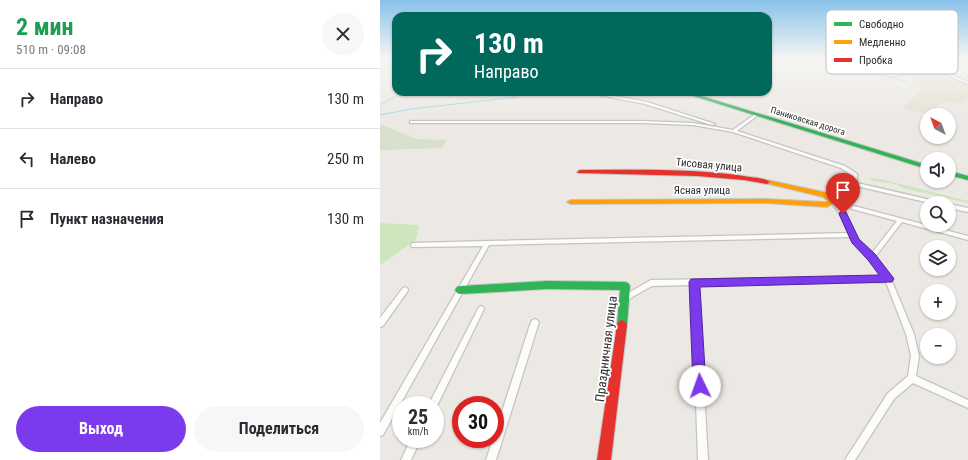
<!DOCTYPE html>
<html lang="ru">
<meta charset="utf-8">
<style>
body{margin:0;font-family:"Roboto Condensed",sans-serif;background:#f7f7f7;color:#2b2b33;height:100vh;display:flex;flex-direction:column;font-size:15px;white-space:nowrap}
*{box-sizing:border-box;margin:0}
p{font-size:13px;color:#7c7c81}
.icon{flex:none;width:22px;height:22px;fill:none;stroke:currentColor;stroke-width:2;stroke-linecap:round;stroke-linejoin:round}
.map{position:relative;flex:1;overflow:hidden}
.side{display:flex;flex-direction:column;background:#fff;width:380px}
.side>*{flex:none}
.guide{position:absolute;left:12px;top:12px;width:380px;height:84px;border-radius:12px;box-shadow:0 1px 3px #0004;background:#00695c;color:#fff;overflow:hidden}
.needle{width:26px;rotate:319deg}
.controls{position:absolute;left:540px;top:108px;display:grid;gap:8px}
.controls a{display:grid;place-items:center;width:36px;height:36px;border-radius:50%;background:#fff;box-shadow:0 1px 3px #0004;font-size:20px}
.speed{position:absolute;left:12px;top:396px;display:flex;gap:8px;font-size:20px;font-weight:700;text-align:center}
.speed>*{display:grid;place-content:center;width:52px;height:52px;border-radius:50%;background:#fff;box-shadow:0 1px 3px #0004;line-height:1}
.speed small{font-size:10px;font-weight:400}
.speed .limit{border:6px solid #d22;background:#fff;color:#111}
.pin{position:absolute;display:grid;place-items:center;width:34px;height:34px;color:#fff;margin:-41px -17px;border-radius:50% 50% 50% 0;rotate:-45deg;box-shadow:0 0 4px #0007}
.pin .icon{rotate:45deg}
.me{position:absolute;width:44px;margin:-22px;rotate:357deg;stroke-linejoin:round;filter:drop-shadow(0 0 3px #0008)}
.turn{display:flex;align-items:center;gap:14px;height:84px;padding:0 16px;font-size:18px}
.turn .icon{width:52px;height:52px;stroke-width:2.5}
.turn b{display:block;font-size:28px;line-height:34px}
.round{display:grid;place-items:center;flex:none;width:42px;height:42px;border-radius:21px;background:#f7f7f7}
.overview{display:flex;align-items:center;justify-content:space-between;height:68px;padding:0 16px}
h1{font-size:24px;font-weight:700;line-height:30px;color:#1e9e55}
.primary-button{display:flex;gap:8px;margin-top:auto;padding:8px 16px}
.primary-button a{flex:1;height:46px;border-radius:24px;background:#7c3aed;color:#fff;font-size:16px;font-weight:700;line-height:46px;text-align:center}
.primary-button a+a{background:#f7f7f7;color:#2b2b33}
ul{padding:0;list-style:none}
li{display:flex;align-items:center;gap:12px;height:60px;padding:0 16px;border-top:1px solid #e1e1e2}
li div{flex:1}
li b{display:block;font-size:15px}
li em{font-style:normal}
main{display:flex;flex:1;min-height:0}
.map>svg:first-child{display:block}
</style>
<main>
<section class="side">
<div class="overview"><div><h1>2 мин</h1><p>510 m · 09:08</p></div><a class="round"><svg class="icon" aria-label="close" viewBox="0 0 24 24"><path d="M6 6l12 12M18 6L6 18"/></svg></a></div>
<ul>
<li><svg class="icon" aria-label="right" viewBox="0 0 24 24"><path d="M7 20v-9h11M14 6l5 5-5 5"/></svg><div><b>Направо</b></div><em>130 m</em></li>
<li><svg class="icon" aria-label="left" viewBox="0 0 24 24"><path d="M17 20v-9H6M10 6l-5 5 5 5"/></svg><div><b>Налево</b></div><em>250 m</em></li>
<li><svg class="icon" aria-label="arrive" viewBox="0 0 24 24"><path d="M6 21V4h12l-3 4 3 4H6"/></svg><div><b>Пункт назначения</b></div><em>130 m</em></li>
</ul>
<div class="primary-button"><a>Выход</a><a>Поделиться</a></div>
</section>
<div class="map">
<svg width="588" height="460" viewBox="0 0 588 460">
<rect width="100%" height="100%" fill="#ece8e4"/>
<path fill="#e6e0d3" d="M 529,69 L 554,69 L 588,85 L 588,99 L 584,103 L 563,102 L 553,110 L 556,115 L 522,109 L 543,88 L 533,85 Z"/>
<g fill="#cee6be">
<path d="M 487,178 L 500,179 L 588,201 L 588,203 L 526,189 L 516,184 L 495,181 Z"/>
<path d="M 494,185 L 588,207 L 588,209 L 569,205 L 569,203 L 562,203 L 490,186 Z"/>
<path d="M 0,223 L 39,225 L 36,240 L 0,265 Z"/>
</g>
<path fill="#d8e0cc" d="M 0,124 L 36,139 L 67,140 L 61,148 L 0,150 Z"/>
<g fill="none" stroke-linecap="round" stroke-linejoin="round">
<g stroke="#99d6ec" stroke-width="1">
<path d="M 443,58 L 452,61"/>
<path d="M 502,75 L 527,82"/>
<path d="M 0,105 L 23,92"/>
<path d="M 0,115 L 31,109 L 137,97"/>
</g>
<defs>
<g id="street">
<path d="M 446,58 L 450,58 L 464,63 L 474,58 L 477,58 L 466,63 C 484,69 506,78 525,72 L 527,65 L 522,64 L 522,62 C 543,59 569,74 588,82 L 588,84 L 554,69 L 539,65 L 538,66 L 530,66 L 527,74 C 507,80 486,71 466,65 C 459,63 452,61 446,58 Z"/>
<path d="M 133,92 L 143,92 C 141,94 135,94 133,92 Z"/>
<path d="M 204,92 L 211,92 L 267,102 L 335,124 L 332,125 L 265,104 Z"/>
<path d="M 375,114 L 378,115 L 357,131 L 465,166 L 477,174 L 477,183 L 559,202 L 560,203 L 550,203 L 472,185 L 473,203 L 472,204 L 457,203 L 466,215 L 476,235 L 477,240 L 492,253 L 517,221 L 472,209 L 471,208 L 472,207 L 474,206 L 588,236 L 588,240 L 522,222 L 495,257 L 511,279 L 534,334 L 539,356 L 536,376 L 588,400 L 588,408 L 533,383 L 514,399 L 475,460 L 465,460 L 508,393 L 528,376 L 531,356 L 526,334 L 506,282 L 318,285 L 328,460 L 318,460 L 312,285 L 272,286 L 247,300 L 245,301 L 243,300 L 242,298 L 243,296 L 271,280 L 503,277 L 490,259 L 473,242 L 470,237 L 109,245 L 3,435 L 0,436 L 0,423 L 103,246 L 34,247 L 32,247 L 31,245 L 32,243 L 107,241 L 469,233 L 461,215 L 450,201 L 453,199 L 467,201 L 468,183 L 470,182 L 473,182 L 473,176 L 461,168 L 353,132 L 313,125 L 262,123 L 30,123 L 30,121 L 262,121 L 313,123 L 353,130 Z"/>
<path d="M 569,204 L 588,208 L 588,212 L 569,208 Z"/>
<path d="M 25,287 L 27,288 L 28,290 L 27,292 L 3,326 L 0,327 L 0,318 L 23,288 Z"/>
<path d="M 101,306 L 103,307 L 104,309 L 56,408 L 55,408 L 55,405 L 49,405 L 50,402 L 99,307 Z"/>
<path d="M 155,319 L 157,320 L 159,322 L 116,460 L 106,460 L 113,439 L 115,439 L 115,433 L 151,322 L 153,320 Z"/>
<path d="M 31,439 L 41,439 L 31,460 L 21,460 Z"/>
</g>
<g id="fast">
<path d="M 301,92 L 308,92 L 547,165 L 547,169 Z"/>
<path d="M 569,171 L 588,176 L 588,180 L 569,175 Z"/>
<path d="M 167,281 L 245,282 L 248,283 L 250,286 L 247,325 L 246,328 L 242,330 L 238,328 L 237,325 L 240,290 L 167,289 L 80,294 L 77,293 L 75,290 L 77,287 L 80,286 Z"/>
</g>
<path id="slow" d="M 387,180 L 448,193 L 457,201 L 447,207 L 385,203 L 191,204 L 187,202 L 191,200 L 385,199 L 446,202 L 448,201 L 443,197 L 385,183 L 384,182 Z"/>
<g id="jam">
<path d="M 200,170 C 256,170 314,168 370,177 C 376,178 385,178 390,182 L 387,184 L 364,180 L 317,176 L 198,173 L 197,172 Z"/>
<path d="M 242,320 L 246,322 L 247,325 L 231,460 L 217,460 L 237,325 L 238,322 Z"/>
</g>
</defs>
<use href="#street" stroke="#c5c4c5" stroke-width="2.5"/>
<use href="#fast" stroke="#c5c4c5" stroke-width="2"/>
<use href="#slow" stroke="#c5c4c5" stroke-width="2"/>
<use href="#jam" stroke="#c5c4c5" stroke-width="2"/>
<use href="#street" fill="#fcfcfb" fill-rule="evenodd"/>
<use href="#fast" fill="#30b455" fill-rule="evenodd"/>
<use href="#slow" fill="#ff9f0a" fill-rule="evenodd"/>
<use href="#jam" fill="#e5322d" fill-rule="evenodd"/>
</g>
<linearGradient id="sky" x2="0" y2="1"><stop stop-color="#88c2ea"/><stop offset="0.48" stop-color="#f6f5f3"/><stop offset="1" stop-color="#f6f5f3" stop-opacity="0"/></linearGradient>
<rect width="588" height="122" fill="url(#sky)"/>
<path fill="#7c3aed" stroke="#51269a" d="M 460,212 L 466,212 L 479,239 L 495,254 L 512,276 L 514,279 L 512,282 L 320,287 L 326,386 L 324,391 L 320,393 L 315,391 L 313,386 L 309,282 L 311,279 L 499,275 L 488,260 L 472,243 L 459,214 Z"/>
<g text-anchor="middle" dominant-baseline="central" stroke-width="3.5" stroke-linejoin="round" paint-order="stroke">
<g font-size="9" fill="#2e2e2e" stroke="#fff">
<text transform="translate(428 121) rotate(17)">Паниковская дорога</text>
</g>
<g font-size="11" fill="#2e2e2e" stroke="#fff">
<text transform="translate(329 165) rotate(5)">Тисовая улица</text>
<text x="322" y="190">Ясная улица</text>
</g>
<g font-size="13" fill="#2e2e2e" stroke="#fff">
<text transform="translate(226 349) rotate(-83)">Праздничная улица</text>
</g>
</g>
<rect x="446" y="10" width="132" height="64" rx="6" fill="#fff" stroke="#c0c0c0" stroke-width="1"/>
<rect x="454" y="22" width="18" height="4" fill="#30b455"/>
<rect x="454" y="40" width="18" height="4" fill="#ff9f0a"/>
<rect x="454" y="58" width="18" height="4" fill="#e5322d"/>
<g font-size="11" fill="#2e2e2e">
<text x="479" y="28">Свободно</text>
<text x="479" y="46">Медленно</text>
<text x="479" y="64">Пробка</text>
</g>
</svg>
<div class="controls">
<a><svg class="needle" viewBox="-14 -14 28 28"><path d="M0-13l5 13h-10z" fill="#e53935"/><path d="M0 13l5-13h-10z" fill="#7c7c81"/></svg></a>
<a><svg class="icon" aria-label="sound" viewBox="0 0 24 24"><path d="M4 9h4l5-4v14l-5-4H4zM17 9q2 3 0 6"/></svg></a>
<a><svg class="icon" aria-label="search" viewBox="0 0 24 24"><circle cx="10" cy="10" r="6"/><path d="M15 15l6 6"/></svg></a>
<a><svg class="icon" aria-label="layers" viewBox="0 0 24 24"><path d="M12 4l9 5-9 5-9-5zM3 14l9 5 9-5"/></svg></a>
<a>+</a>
<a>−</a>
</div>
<div class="speed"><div>25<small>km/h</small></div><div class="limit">30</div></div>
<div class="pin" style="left:463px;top:214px;background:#d93025"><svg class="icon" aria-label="arrive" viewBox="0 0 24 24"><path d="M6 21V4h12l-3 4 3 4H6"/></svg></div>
<svg class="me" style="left:320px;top:386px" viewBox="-20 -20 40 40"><circle r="19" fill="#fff"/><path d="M0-13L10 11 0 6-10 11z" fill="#7c3aed"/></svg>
<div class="guide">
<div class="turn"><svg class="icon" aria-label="right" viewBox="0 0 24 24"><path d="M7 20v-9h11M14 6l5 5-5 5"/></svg><div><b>130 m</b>Направо</div></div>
</div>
</div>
</main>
